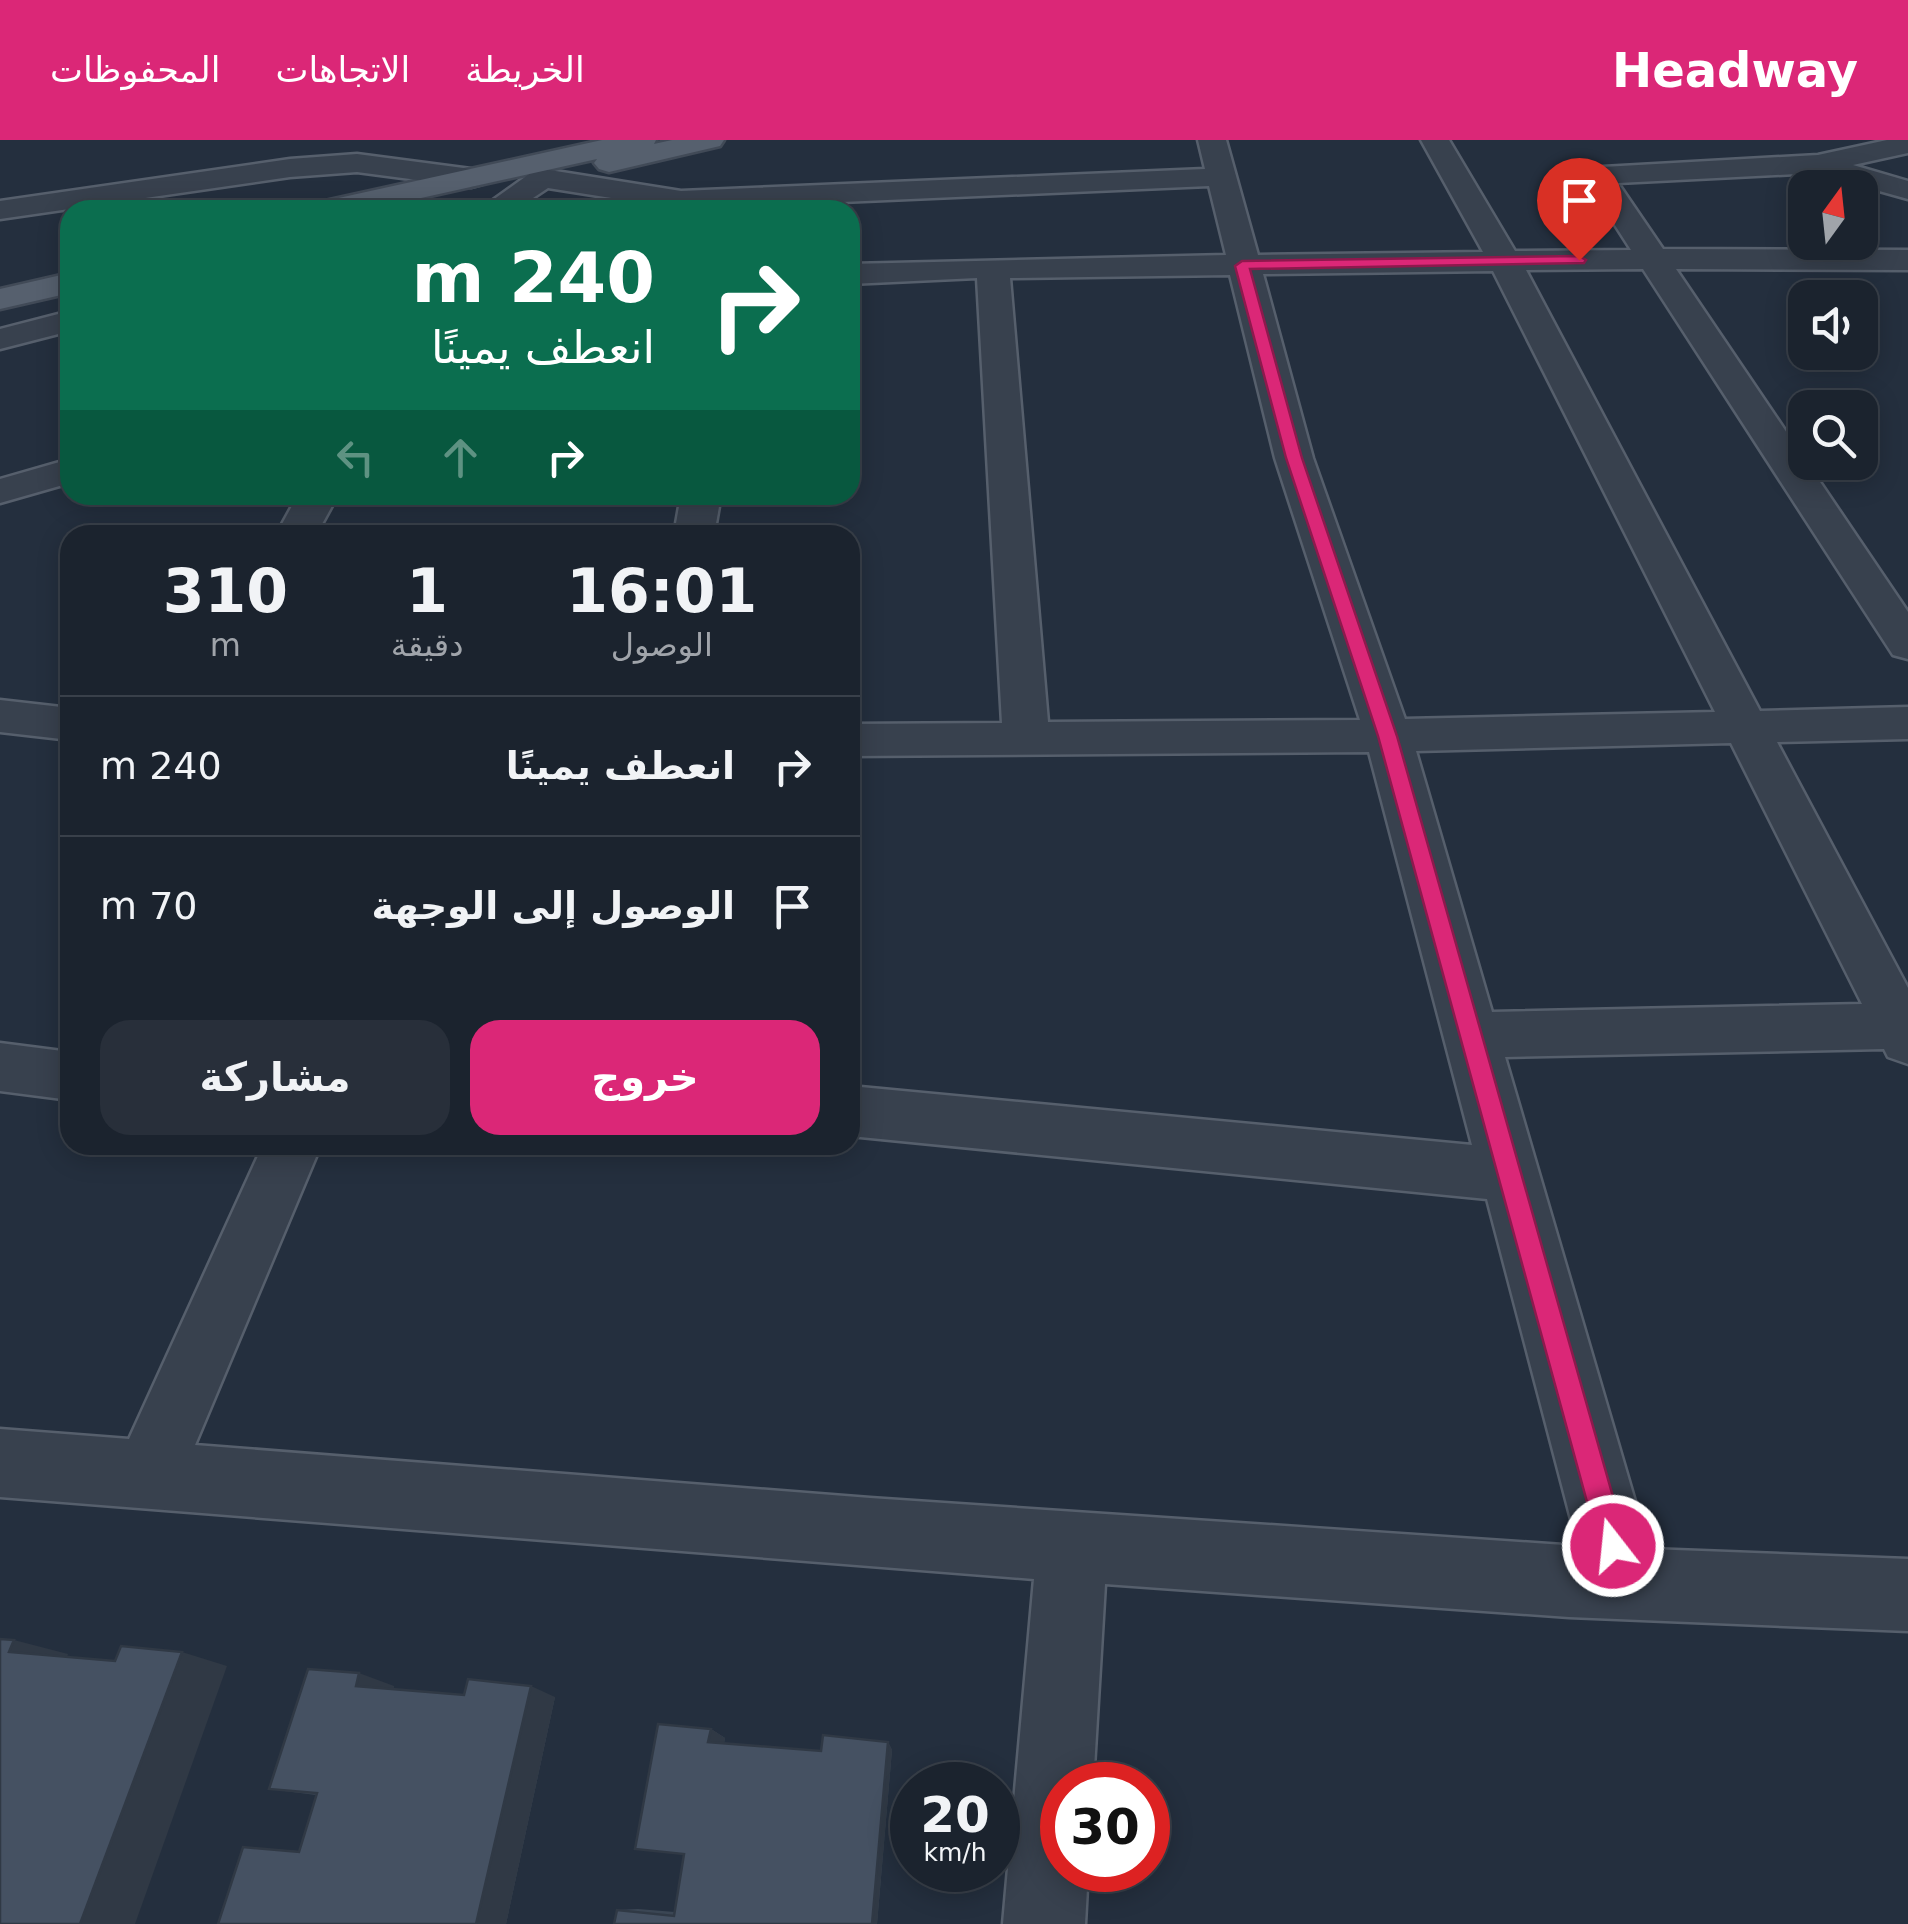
<!DOCTYPE html>
<html lang="ar">
<meta charset="utf-8">
<style>
body{margin:0;font-family:"DejaVu Sans","Noto Sans Arabic",sans-serif;background:#282f3a;color:#f1f3f6;direction:rtl;height:100vh;display:flex;flex-direction:column;font-size:38px;white-space:nowrap}
*{box-sizing:border-box;margin:0}
p{font-size:32px;color:#a0a4aa}
.icon{flex:none;width:55px;height:55px;fill:none;stroke:currentColor;stroke-width:2;stroke-linecap:round;stroke-linejoin:round}
.map{position:relative;flex:1;overflow:hidden;direction:ltr}
.details{position:absolute;left:60px;top:385px;width:800px;height:630px;display:flex;flex-direction:column;background:#1b232e;border-radius:30px;box-shadow:0 5px 25px #0003,0 0 0 2px #39404a;direction:rtl}
.details>*{flex:none}
.top-card{position:absolute;left:60px;top:60px;width:800px;height:305px;border-radius:30px;box-shadow:0 5px 25px #0003,0 0 0 2px #39404a;direction:rtl;background:#0b6e4f;color:#fff;overflow:hidden}
.needle{width:65px;rotate:15deg}
.tools{position:absolute;left:1788px;top:30px;display:grid;gap:20px}
.tools a{display:grid;place-items:center;width:90px;height:90px;border-radius:20px;background:#1b232e;box-shadow:0 5px 25px #0003,0 0 0 2px #39404a;font-size:50px}
.speed{position:absolute;left:890px;top:1622px;display:flex;gap:20px;font-size:50px;font-weight:700;text-align:center}
.speed>*{display:grid;place-content:center;width:130px;height:130px;border-radius:50%;background:#1b232e;box-shadow:0 5px 25px #0003,0 0 0 2px #39404a;line-height:1}
.speed small{font-size:25px;font-weight:400}
.speed .limit{border:15px solid #d22;background:#fff;color:#111}
.pin{position:absolute;display:grid;place-items:center;width:85px;height:85px;color:#fff;margin:-102px -42px;border-radius:50% 50% 50% 0;rotate:-45deg;box-shadow:0 0 10px #0007}
.pin .icon{rotate:45deg}
.me{position:absolute;width:110px;margin:-55px;rotate:344deg;stroke-linejoin:round;filter:drop-shadow(0 0 8px #0008)}
.turn{display:flex;align-items:center;gap:35px;height:210px;padding:0 40px;font-size:45px}
.turn .icon{width:130px;height:130px;stroke-width:2.5}
.turn b{display:block;font-size:70px;line-height:85px}
.lanes{display:flex;align-items:center;height:95px;padding:0 40px;background:#0003;justify-content:center;gap:50px;direction:ltr}
.lanes .off{opacity:.35}
.eta{display:flex;justify-content:space-evenly;align-items:center;height:170px;text-align:center}
.eta b{font-size:60px;font-weight:700;line-height:70px}
.action{display:flex;gap:20px;margin-top:auto;padding:20px 40px}
.action a{flex:1;height:115px;border-radius:30px;background:#db2777;color:#fff;font-size:40px;font-weight:700;line-height:115px;text-align:center}
.action a+a{background:#282f3a;color:#f1f3f6}
ul{padding:0;list-style:none}
li{display:flex;align-items:center;gap:30px;height:140px;padding:0 40px;border-top:2px solid #39404a}
li div{flex:1}
li b{display:block;font-size:38px}
li em{font-style:normal}
header{display:flex;align-items:center;gap:60px;box-sizing:border-box;height:140px;padding:0 50px;background:#db2777;color:#fff}
header strong{font-size:48px}
nav{display:flex;gap:55px;margin-inline-start:auto;font-size:35px}
.map>svg:first-child{display:block}
</style>
<header>
<strong>Headway</strong>
<nav><a>الخريطة</a><a>الاتجاهات</a><a>المحفوظات</a></nav>
</header>
<div class="map">
<svg width="1908" height="1784" viewBox="0 0 1908 1784">
<rect width="100%" height="100%" fill="#242f3e"/>
<g fill="none" stroke-linecap="round" stroke-linejoin="round">
<defs>
<g id="street">
<path d="M 1198,0 L 1226,0 L 1258,115 L 1483,112 L 1421,0 L 1449,0 L 1515,111 L 1631,110 L 1588,43 L 1593,31 L 1603,27 L 1818,15 L 1887,0 L 1908,0 L 1908,13 L 1853,25 L 1908,41 L 1908,59 L 1815,33 L 1618,43 L 1663,109 L 1908,110 L 1908,130 L 1676,129 L 1908,472 L 1908,519 L 1893,515 L 1643,129 L 1526,130 L 1760,571 L 1908,567 L 1908,599 L 1777,602 L 1908,848 L 1908,924 L 1888,917 L 1884,909 L 1505,917 L 1649,1409 L 1908,1419 L 1908,1491 L 1569,1477 L 1105,1444 L 1093,1645 L 1062,1645 L 1062,1730 L 1088,1730 L 1085,1784 L 1003,1784 L 1034,1439 L 0,1357 L 0,1289 L 129,1299 L 263,1005 L 321,1005 L 195,1305 L 870,1358 L 1578,1406 L 1487,1059 L 850,996 L 850,946 L 1472,1005 L 1369,612 L 850,616 L 850,584 L 1002,583 L 977,138 L 850,144 L 850,124 L 1226,115 L 1209,46 L 681,69 L 548,48 L 515,70 L 479,70 L 532,32 L 543,29 L 681,51 L 1205,29 ZM 1493,131 L 1715,572 L 1405,579 L 1313,318 L 1263,134 ZM 1230,135 L 1275,318 L 1360,580 L 1048,582 L 1010,138 ZM 1731,603 L 1862,864 L 1492,872 L 1416,611 Z"/>
<path d="M 357,14 L 471,29 L 482,32 L 486,38 L 482,44 L 471,47 L 357,32 L 290,37 L 0,79 L 0,61 L 290,19 Z"/>
<path d="M 70,171 L 70,191 L 0,209 L 0,189 Z"/>
<path d="M 70,319 L 70,343 L 0,363 L 0,339 Z"/>
<path d="M 298,355 L 338,355 L 316,395 L 276,395 Z"/>
<path d="M 681,355 L 721,355 L 714,395 L 674,395 Z"/>
<path d="M 0,560 L 70,568 L 70,600 L 0,592 Z"/>
<path d="M 0,903 L 70,912 L 70,960 L 0,951 Z"/>
</g>
<g id="primary">
<path d="M 602,0 L 656,0 L 654,4 L 672,0 L 724,0 L 720,6 L 609,32 L 599,29 L 594,23 L 597,19 L 367,70 L 310,70 L 314,63 L 325,61 Z"/>
<path d="M 70,133 L 70,153 L 0,169 L 0,149 Z"/>
</g>
</defs>
<use href="#street" stroke="#565f6c" stroke-width="5"/>
<use href="#primary" stroke="#414a57" stroke-width="5"/>
<use href="#street" fill="#38414e" fill-rule="evenodd"/>
<use href="#primary" fill="#56606e" fill-rule="evenodd"/>
</g>
<g fill="#3b4654">
<path d="M 394,1546 L 393,1549 L 464,1555 L 555,1557 L 506,1784 L 218,1784 L 243,1707 L 299,1711 L 316,1655 L 269,1649 Z"/>
<path d="M 711,1589 L 725,1598 L 724,1603 L 821,1611 L 888,1602 L 892,1610 L 877,1784 L 614,1784 L 617,1770 L 638,1769 L 675,1772 L 684,1714 Z"/>
</g>
<g fill="#303945">
<path d="M 14,1500 L 68,1514 L 64,1526 L 9,1512 Z"/>
<path d="M 182,1512 L 227,1526 L 135,1784 L 80,1784 Z"/>
<path d="M 359,1533 L 394,1546 L 391,1558 L 356,1546 Z"/>
<path d="M 531,1546 L 555,1557 L 506,1784 L 476,1784 Z"/>
<path d="M 711,1589 L 725,1598 L 723,1610 L 708,1602 Z"/>
<path d="M 888,1602 L 892,1610 L 877,1784 L 872,1784 Z"/>
</g>
<g fill="#455162" stroke="#303945" stroke-width="2.5">
<path d="M 0,1499 L 14,1500 L 9,1512 L 115,1521 L 121,1506 L 182,1512 L 80,1784 L 0,1784 Z"/>
<path d="M 308,1529 L 359,1533 L 356,1546 L 464,1555 L 468,1539 L 531,1546 L 476,1784 L 218,1784 L 243,1707 L 299,1712 L 317,1653 L 269,1649 Z"/>
<path d="M 658,1584 L 711,1589 L 708,1602 L 821,1611 L 823,1595 L 888,1602 L 872,1784 L 614,1784 L 617,1770 L 674,1776 L 684,1714 L 635,1709 Z"/>
</g>
<path fill="#db2777" stroke="#8e194d" stroke-width="2.5" d="M 1579,116 L 1586,120 L 1584,123 L 1250,129 L 1302,318 L 1397,596 L 1627,1406 L 1623,1416 L 1613,1420 L 1603,1416 L 1599,1406 L 1378,596 L 1286,318 L 1235,126 L 1242,121 Z"/>
</svg>
<div class="tools">
<a><svg class="needle" viewBox="-14 -14 28 28"><path d="M0-13l5 13h-10z" fill="#e53935"/><path d="M0 13l5-13h-10z" fill="#a0a4aa"/></svg></a>
<a><svg class="icon" aria-label="sound" viewBox="0 0 24 24"><path d="M4 9h4l5-4v14l-5-4H4zM17 9q2 3 0 6"/></svg></a>
<a><svg class="icon" aria-label="search" viewBox="0 0 24 24"><circle cx="10" cy="10" r="6"/><path d="M15 15l6 6"/></svg></a>
</div>
<div class="speed"><div>20<small>km/h</small></div><div class="limit">30</div></div>
<div class="pin" style="left:1579px;top:120px;background:#d93025"><svg class="icon" aria-label="arrive" viewBox="0 0 24 24"><path d="M6 21V4h12l-3 4 3 4H6"/></svg></div>
<svg class="me" style="left:1613px;top:1406px" viewBox="-20 -20 40 40"><circle r="17" fill="#db2777" stroke="#fff" stroke-width="3"/><path d="M0-11L8 9 0 5-8 9z" fill="#fff"/></svg>
<div class="top-card">
<div class="turn"><svg class="icon" aria-label="right" viewBox="0 0 24 24"><path d="M7 20v-9h11M14 6l5 5-5 5"/></svg><div><b>240 m</b>انعطف يمينًا</div></div>
<div class="lanes"><svg class="icon off" aria-label="left" viewBox="0 0 24 24"><path d="M17 20v-9H6M10 6l-5 5 5 5"/></svg><svg class="icon off" aria-label="ahead" viewBox="0 0 24 24"><path d="M12 20V5M6 11l6-6 6 6"/></svg><svg class="icon" aria-label="right" viewBox="0 0 24 24"><path d="M7 20v-9h11M14 6l5 5-5 5"/></svg></div>
</div>
<section class="details">
<div class="eta">
<div><b>16:01</b><p>الوصول</p></div>
<div><b>1</b><p>دقيقة</p></div>
<div><b>310</b><p>m</p></div>
</div>
<ul>
<li><svg class="icon" aria-label="right" viewBox="0 0 24 24"><path d="M7 20v-9h11M14 6l5 5-5 5"/></svg><div><b>انعطف يمينًا</b></div><em>240 m</em></li>
<li><svg class="icon" aria-label="arrive" viewBox="0 0 24 24"><path d="M6 21V4h12l-3 4 3 4H6"/></svg><div><b>الوصول إلى الوجهة</b></div><em>70 m</em></li>
</ul>
<div class="action"><a>خروج</a><a>مشاركة</a></div>
</section>
</div>
